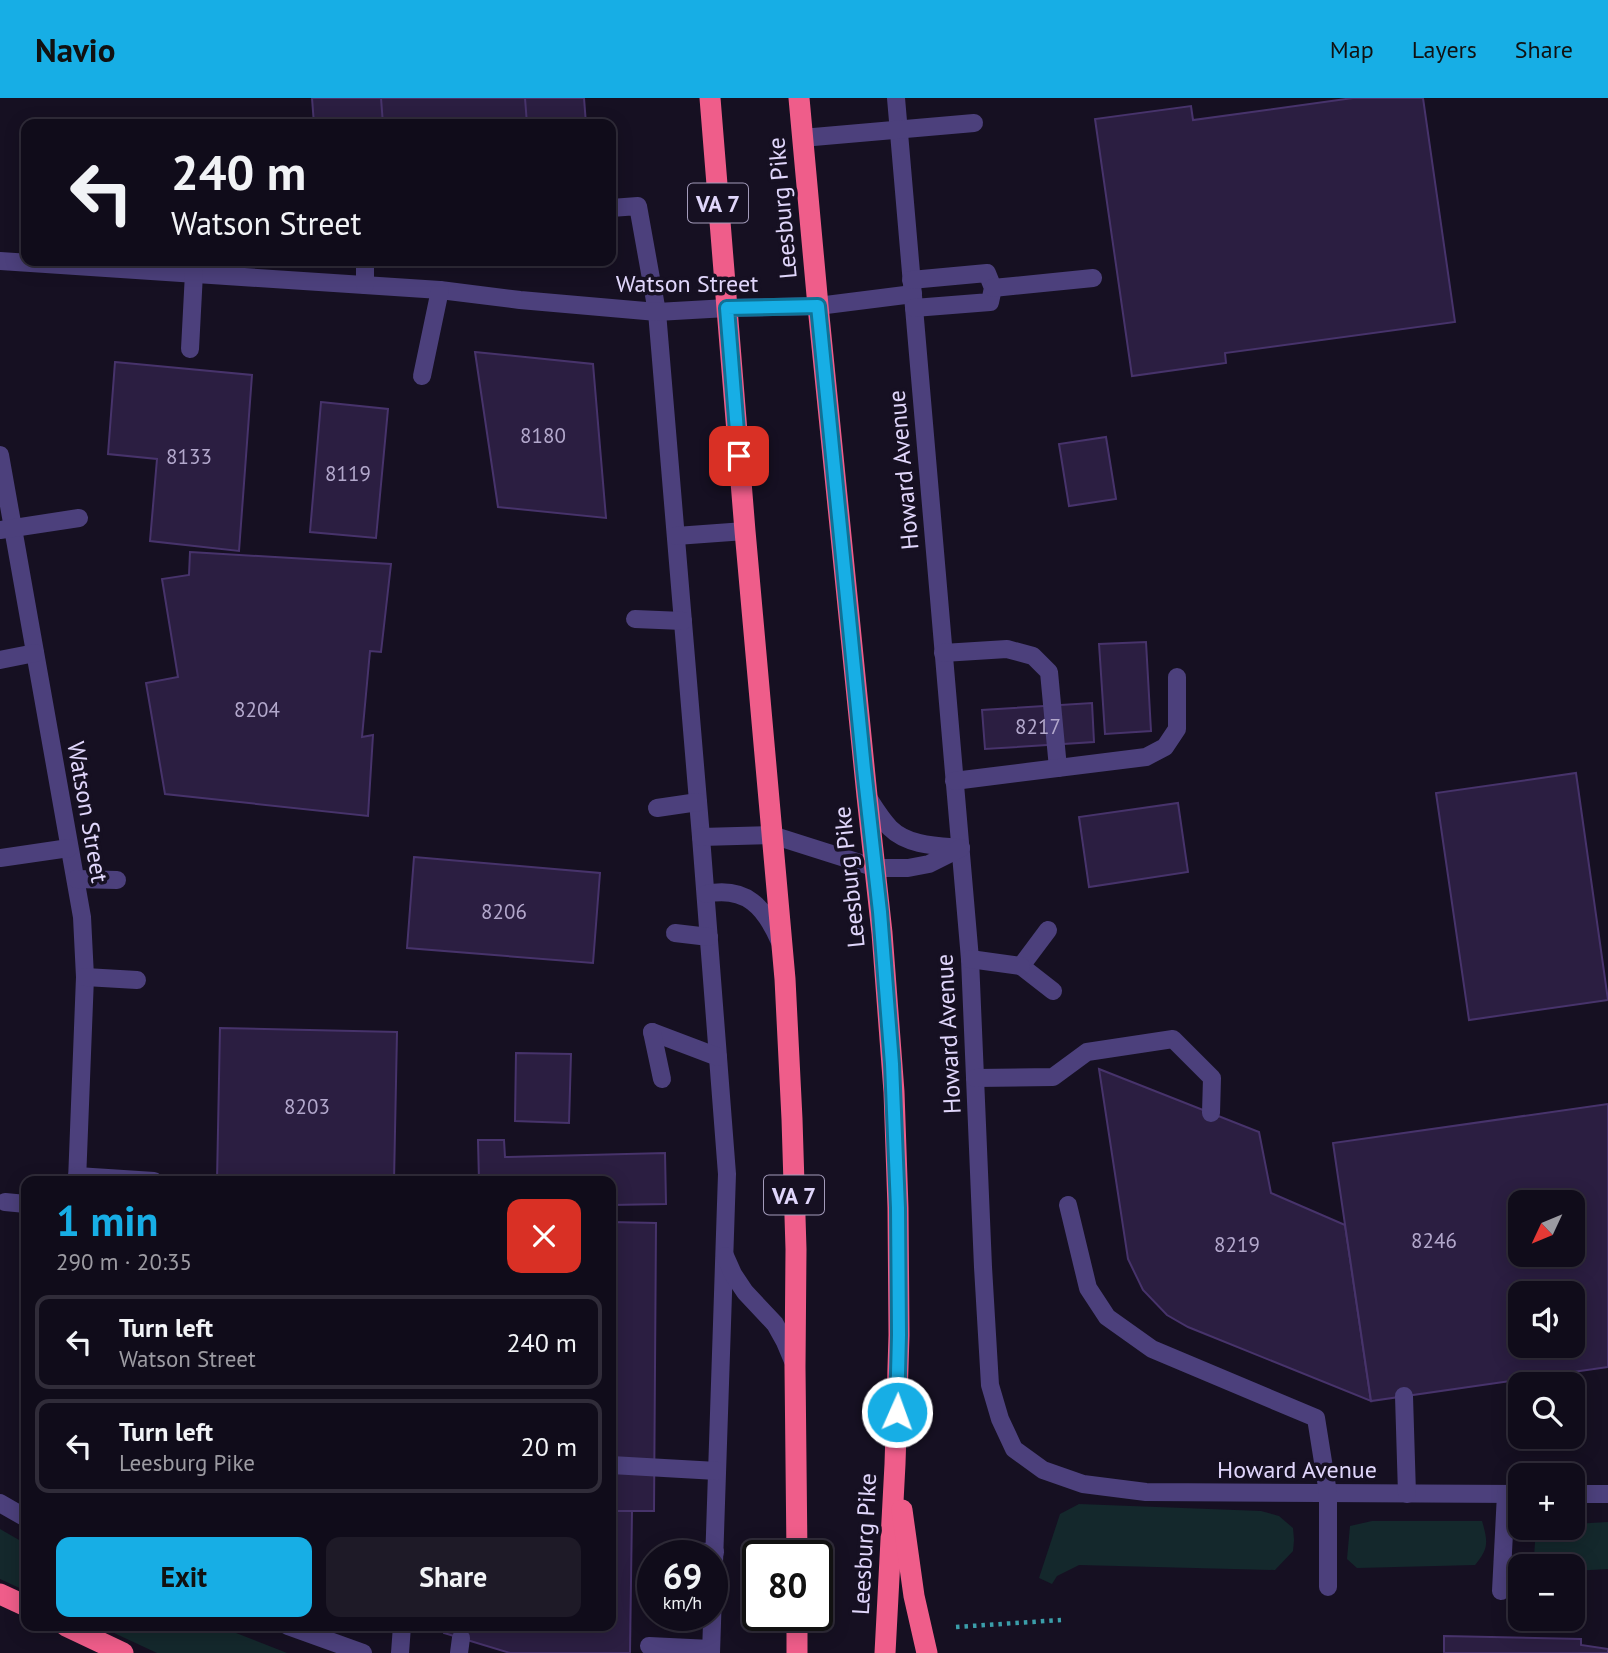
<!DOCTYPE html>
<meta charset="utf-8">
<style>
body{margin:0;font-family:"PT Sans",sans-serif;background:#1e1a27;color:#f1f3f6;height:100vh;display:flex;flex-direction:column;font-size:26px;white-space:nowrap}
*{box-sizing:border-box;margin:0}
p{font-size:23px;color:#9c9ba2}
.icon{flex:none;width:38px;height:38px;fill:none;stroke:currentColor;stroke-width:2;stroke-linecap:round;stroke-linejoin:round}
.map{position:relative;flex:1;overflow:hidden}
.details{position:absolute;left:21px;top:1078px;width:595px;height:455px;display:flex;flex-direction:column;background:#100c1a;border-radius:14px;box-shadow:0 4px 18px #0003,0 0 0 2px #302c39}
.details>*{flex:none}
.hud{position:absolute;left:21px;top:21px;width:595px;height:147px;border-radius:14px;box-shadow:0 4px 18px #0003,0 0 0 2px #302c39;background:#100c1a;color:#f1f3f6;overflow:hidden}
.needle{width:46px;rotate:226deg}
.fabs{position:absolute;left:1508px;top:1092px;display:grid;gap:14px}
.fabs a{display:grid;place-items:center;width:77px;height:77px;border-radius:14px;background:#100c1a;box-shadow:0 4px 18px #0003,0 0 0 2px #302c39;font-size:35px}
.speed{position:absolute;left:637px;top:1442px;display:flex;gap:14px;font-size:35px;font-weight:700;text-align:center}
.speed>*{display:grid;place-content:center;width:91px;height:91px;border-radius:50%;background:#100c1a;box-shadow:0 4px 18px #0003,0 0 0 2px #302c39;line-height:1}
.speed small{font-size:18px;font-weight:400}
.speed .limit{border:4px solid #111;border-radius:10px;background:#fff;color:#111}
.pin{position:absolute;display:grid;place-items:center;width:60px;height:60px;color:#fff;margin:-30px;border-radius:14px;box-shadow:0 4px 10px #0006}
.me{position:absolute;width:77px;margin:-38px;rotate:2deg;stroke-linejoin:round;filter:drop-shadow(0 0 5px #0008)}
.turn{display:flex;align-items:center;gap:24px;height:147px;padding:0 35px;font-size:32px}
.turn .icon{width:91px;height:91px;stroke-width:2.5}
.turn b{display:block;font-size:49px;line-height:60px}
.round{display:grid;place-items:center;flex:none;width:74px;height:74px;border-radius:14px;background:#1e1a27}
.head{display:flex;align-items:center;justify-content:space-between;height:119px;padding:0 35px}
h1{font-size:42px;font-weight:700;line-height:52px;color:#17aee5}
.primary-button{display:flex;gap:14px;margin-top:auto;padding:14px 35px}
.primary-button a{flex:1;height:80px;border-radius:14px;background:#17aee5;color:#111;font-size:28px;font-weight:700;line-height:80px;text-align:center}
.primary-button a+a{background:#1e1a27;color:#f1f3f6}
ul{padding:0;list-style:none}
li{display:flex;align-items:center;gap:21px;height:94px;margin:0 14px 10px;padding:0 21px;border:4px solid #302c39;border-radius:14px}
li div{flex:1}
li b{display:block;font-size:26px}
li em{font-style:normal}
header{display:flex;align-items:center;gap:42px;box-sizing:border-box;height:98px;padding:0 35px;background:#17aee5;color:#111}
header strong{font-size:33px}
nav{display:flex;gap:38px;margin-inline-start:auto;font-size:24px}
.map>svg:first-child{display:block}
</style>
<header>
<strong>Navio</strong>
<nav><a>Map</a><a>Layers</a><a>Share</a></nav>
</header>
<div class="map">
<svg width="1608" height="1555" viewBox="0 0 1608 1555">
<rect width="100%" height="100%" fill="#161022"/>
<g fill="#14282c">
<path d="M 1079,1406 L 1261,1413 L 1279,1418 L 1293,1430 L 1294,1442 L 1293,1453 L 1275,1472 L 1079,1467 L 1057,1478 L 1052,1486 L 1039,1480 L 1060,1416 Z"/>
<path d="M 1372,1423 L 1482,1423 C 1488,1444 1489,1450 1475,1467 L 1357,1470 L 1347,1461 L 1350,1428 Z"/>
<path d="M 1608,1424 L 1608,1471 L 1573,1473 L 1573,1468 L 1540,1468 L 1534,1459 L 1536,1430 L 1573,1430 L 1573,1426 Z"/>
<path d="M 0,1431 L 26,1446 L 26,1493 L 0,1481 Z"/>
<path d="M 99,1528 L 218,1528 L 287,1555 L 157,1555 Z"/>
</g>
<g fill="#2b1e41" stroke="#47336b" stroke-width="2" fill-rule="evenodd">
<path d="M 312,0 L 584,0 L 586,26 L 314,26 Z"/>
<path d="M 381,0 L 525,0 L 527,26 L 383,26 Z"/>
<path d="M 1353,0 L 1423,0 L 1455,224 L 1225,255 L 1226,265 L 1132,278 L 1095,21 L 1191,8 L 1193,22 Z"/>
<path d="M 475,254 L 593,266 L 606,420 L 498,409 Z"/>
<path d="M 115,264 L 252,277 L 239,453 L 150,443 L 157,361 L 108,356 Z"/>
<path d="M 321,304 L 388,311 L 376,440 L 310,434 Z"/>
<path d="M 1106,339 L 1116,401 L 1069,408 L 1059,346 Z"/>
<path d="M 190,454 L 391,466 L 381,554 L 370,553 L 362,639 L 373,637 L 368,718 L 165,696 L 146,585 L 178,579 L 162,481 L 189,477 Z"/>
<path d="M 1146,544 L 1151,633 L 1105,636 L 1099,546 Z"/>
<path d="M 1092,605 L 1094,644 L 985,651 L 982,612 Z"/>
<path d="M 1576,675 L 1608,902 L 1469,922 L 1436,695 Z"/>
<path d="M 1178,705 L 1188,774 L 1089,789 L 1079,719 Z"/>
<path d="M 414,759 L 600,775 L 593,865 L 407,850 Z"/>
<path d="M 220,930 L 397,934 L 394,1083 L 217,1083 Z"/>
<path d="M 516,955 L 571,956 L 569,1025 L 515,1023 Z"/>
<path d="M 1099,971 L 1259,1034 L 1271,1095 L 1345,1127 L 1371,1303 L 1188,1229 L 1167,1217 L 1143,1192 L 1128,1161 Z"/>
<path d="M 1608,1006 L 1608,1269 L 1371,1303 L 1333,1045 ZM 1521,1104 L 1573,1104 L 1573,1157 L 1521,1157 ZM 1521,1195 L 1573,1195 L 1573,1248 L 1521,1248 Z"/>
<path d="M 478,1042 L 504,1042 L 505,1059 L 665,1055 L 666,1106 L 611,1107 L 611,1083 L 479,1083 Z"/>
<path d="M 611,1124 L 656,1125 L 654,1413 L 611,1413 Z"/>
<path d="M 611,1413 L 632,1413 L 630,1555 L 510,1555 L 444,1535 L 444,1528 L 611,1528 Z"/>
<path d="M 1444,1538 L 1581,1541 L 1581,1547 L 1608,1551 L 1608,1555 L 1444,1555 Z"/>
</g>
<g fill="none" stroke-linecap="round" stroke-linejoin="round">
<path stroke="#3b9eaa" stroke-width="4.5" stroke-dasharray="3.5 5" stroke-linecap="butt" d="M 956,1529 L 1061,1522"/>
<g stroke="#4c407c" stroke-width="18">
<path d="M 896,0 L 970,861 L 983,1169 L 990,1287 L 1000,1321 L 1014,1351 L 1043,1372 L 1083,1386 L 1146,1394 L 1521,1396"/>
<path d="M 802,40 L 974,25"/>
<path d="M 611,110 L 638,108 L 657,214 L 701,739 L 727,1076 L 711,1555"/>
<path d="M 0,163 L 440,192 L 520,202 L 657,214 L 727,210 L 818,208 L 913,196"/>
<path d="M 365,163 L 365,187"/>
<path d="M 911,182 L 987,175 L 993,190 L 990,204 L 914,210"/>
<path d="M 993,190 L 1093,180"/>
<path d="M 190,251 L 194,175"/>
<path d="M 422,278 L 440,192"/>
<path d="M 0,357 L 82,819 L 85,879 L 77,1083"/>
<path d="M 0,432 L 79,420"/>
<path d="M 676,438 L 745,433"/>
<path d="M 635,521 L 683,523"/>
<path d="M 943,555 L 1007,551 L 1033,558 L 1049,574 L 1058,670"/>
<path d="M 0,562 L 35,555"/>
<path d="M 954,683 L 1146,659 L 1165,649 L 1177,631 L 1177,579"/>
<path d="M 867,698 C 874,709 881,721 890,730 C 908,748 938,748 961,750"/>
<path d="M 657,710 L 698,704"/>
<path d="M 701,739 L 772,737 L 876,770 L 908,770 L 929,766 L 961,750"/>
<path d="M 0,760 L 69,750"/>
<path d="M 76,781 L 117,782"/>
<path d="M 706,796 C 746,788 765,809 780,844"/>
<path d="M 1048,832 L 1021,868 L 1053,893"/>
<path d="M 675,835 L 709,839"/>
<path d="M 970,861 L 1021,868"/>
<path d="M 85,879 L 137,882"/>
<path d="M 652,934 L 718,959"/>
<path d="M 652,934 L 662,981"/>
<path d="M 975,980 L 1053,979 L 1087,954 L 1173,941 L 1212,980 L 1211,1015"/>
<path d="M 77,1078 L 154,1083"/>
<path d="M 5,1104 L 26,1106"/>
<path d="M 1068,1107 L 1088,1190 L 1107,1219 L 1152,1251 L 1316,1320 L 1328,1395 L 1328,1489"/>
<path d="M 725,1158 L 733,1176 L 745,1194 L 775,1226 L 785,1244 L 793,1263"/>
<path d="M 1404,1298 L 1407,1396"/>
<path d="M 611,1367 L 717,1373"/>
<path d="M 1573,1396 L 1608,1396"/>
<path d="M 0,1405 L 26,1420"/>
<path d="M 670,1453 L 715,1454"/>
<path d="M 1501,1493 L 1506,1396"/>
<path d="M 288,1528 L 363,1555"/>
<path d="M 649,1548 L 711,1551"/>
<path d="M 400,1555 L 402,1528"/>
<path d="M 459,1555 L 461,1540"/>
</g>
<g stroke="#ef5d8a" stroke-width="21">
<path d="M 710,0 L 745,433 L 785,881 L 792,1021 L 796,1151 L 795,1269 L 797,1458"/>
<path d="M 799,0 L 818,208 L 867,698 L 882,835 L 894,994 L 898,1110 L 899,1237 L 895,1366 L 885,1555"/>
<path d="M 902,1412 L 914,1498 L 927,1555"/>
<path d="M 0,1496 L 26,1508"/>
<path d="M 66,1528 L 123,1555"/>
<path d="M 797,1555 L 797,1517"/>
</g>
</g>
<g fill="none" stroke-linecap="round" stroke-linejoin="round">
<defs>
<path id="route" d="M 739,358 L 727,210 L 818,208 L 864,671 L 880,814 L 892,966 L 898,1110 L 899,1237 L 897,1314"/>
</defs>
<use href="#route" stroke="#0f7195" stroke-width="18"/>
<use href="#route" stroke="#17aee5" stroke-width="12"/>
</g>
<g text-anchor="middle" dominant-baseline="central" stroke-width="7" stroke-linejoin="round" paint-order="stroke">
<g font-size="21" fill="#b3a8cc">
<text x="543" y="337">8180</text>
<text x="189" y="358">8133</text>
<text x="348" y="375">8119</text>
<text x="257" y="611">8204</text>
<text x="1038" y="628">8217</text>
<text x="504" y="813">8206</text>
<text x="307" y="1008">8203</text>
<text x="1434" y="1142">8246</text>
<text x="1237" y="1146">8219</text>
</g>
<g fill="#161022" stroke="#a39bba" stroke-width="2">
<rect x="688" y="85.5" width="60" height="39" rx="5"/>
<rect x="764" y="1077.5" width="60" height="39" rx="5"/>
</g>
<g font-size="23" font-weight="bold" fill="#e0d6fb">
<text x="718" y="105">VA 7</text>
<text x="794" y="1097">VA 7</text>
</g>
<g font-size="24" fill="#e0d6fb" stroke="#161022">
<text transform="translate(782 110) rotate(-95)">Leesburg Pike</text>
<text x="687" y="185">Watson Street</text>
<text transform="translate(903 372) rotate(-95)">Howard Avenue</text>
<text transform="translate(88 714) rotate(80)">Watson Street</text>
<text transform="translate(849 779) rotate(-96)">Leesburg Pike</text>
<text transform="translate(948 936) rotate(-93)">Howard Avenue</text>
<text x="1297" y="1371">Howard Avenue</text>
<text transform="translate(864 1446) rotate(-87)">Leesburg Pike</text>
</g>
</g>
</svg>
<div class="fabs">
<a><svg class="needle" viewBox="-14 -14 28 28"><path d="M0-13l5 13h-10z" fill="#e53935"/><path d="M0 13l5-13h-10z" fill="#9c9ba2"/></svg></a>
<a><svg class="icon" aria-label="sound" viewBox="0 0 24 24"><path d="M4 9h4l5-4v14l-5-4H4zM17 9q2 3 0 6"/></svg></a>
<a><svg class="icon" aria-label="search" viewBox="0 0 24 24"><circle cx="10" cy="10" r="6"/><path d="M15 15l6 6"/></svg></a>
<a>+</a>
<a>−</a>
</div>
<div class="speed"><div>69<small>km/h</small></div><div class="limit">80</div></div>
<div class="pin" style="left:739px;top:358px;background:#d93025"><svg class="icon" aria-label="arrive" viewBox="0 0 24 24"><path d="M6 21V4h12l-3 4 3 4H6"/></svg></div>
<svg class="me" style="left:897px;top:1314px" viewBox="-20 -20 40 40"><circle r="17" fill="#17aee5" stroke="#fff" stroke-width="3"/><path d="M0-11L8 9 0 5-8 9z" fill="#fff"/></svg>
<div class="hud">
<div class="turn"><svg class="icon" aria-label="left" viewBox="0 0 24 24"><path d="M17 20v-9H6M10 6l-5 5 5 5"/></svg><div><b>240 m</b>Watson Street</div></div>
</div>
<section class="details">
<div class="head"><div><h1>1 min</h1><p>290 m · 20:35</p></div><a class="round" style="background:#d93025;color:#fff"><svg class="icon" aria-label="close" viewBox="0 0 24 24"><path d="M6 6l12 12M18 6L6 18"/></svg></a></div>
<ul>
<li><svg class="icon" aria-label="left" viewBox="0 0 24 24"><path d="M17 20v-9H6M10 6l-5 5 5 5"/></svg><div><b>Turn left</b><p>Watson Street</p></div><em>240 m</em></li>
<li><svg class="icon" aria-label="left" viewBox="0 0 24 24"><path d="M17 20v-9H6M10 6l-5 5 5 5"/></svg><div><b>Turn left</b><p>Leesburg Pike</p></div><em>20 m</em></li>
</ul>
<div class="primary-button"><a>Exit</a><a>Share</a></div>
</section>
</div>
